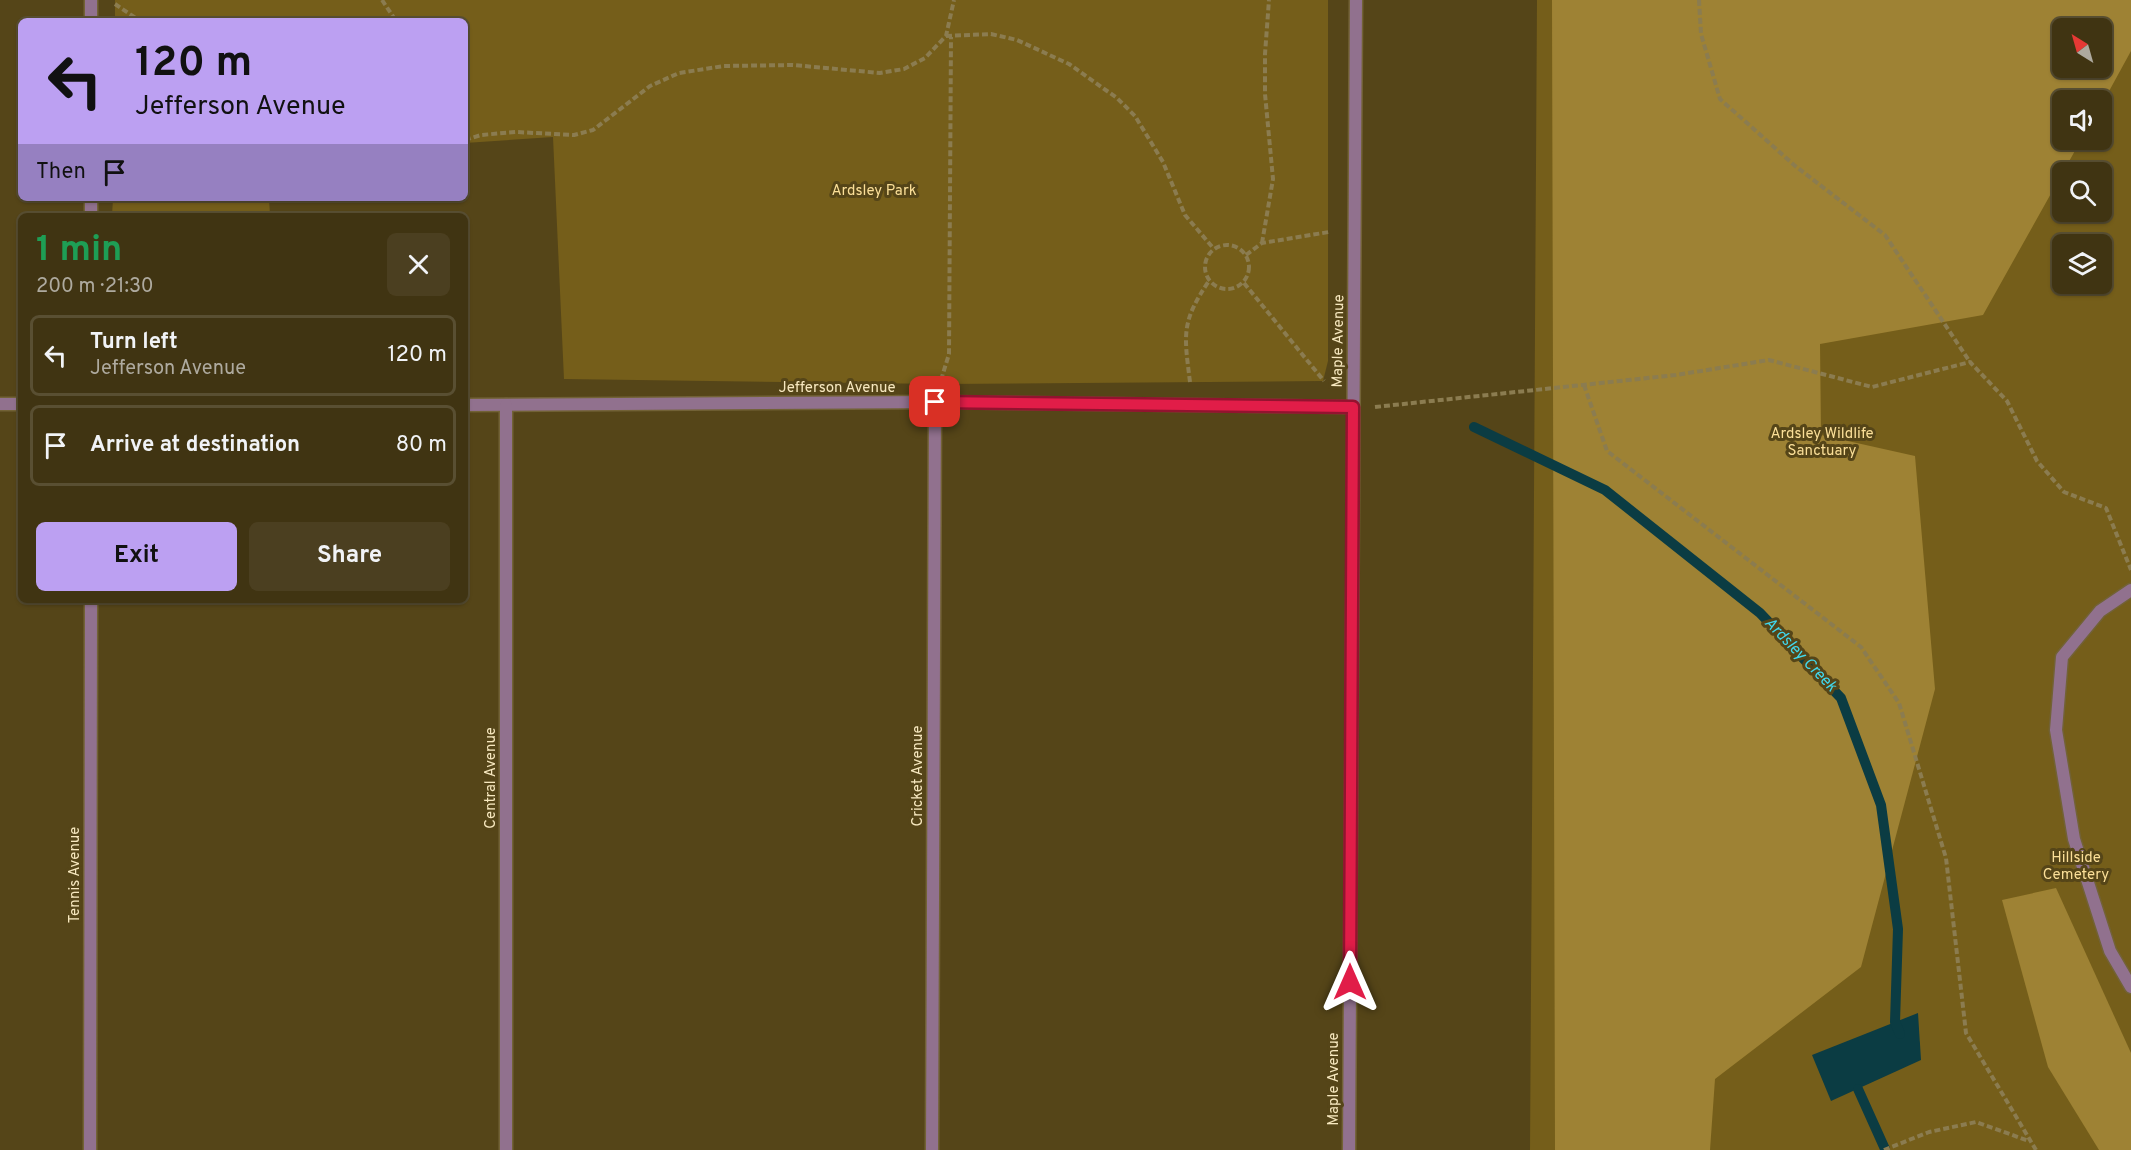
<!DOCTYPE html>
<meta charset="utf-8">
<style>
body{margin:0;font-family:Overpass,sans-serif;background:#4b3f20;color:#f1f3f6;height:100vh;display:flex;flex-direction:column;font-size:22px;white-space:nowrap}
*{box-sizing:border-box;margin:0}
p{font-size:20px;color:#aeaa9f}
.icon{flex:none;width:33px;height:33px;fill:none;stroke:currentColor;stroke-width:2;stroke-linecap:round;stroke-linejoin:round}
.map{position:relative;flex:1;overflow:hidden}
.drawer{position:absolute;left:18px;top:213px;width:450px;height:390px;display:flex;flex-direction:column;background:#403412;border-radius:9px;box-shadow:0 2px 4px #0004,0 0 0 2px #594f32}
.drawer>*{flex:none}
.banner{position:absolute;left:18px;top:18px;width:450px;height:183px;border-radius:9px;box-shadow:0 2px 4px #0004,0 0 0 2px #594f32;background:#bca0f2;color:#111;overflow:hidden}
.needle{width:39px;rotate:323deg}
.fabs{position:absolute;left:2052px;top:18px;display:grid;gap:12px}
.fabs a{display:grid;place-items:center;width:60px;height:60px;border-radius:9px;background:#403412;box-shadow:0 2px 4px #0004,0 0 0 2px #594f32;font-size:30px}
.pin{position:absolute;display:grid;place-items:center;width:51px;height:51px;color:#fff;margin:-26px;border-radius:12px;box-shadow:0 3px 9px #0006}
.me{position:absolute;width:66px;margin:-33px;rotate:0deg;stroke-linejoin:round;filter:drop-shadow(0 0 4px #0008)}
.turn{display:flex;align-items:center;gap:21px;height:126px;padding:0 18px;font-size:27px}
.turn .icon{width:78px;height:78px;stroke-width:2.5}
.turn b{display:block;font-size:42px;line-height:51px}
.then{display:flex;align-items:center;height:57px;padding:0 18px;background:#0003;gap:12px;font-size:22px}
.round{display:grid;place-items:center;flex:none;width:63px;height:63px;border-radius:9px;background:#4b3f20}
.overview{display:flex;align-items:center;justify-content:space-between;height:102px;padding:0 18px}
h1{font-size:36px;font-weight:700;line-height:45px;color:#1e9e55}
.primary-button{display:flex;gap:12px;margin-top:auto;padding:12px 18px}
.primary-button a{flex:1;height:69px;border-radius:9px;background:#bca0f2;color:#111;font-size:24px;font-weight:700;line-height:69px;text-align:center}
.primary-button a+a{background:#4b3f20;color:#f1f3f6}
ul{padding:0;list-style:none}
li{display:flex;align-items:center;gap:18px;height:81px;margin:0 12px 9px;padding:0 6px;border:3px solid #594f32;border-radius:9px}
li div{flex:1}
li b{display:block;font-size:22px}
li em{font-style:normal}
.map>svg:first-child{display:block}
</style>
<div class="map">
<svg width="2131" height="1150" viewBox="0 0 2131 1150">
<rect width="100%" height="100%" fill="#554518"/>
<g fill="#755e1a" fill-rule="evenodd">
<path d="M 115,0 L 1328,0 L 1328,361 L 1323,381 L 941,384 L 564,379 L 553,137 L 465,143 L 465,21 L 115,21 Z"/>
<path d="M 1537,0 L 2131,0 L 2131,1150 L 1530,1150 ZM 2062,28 L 2102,28 L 2102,68 L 2062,68 ZM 2062,100 L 2102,100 L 2102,140 L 2062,140 ZM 2062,172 L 2102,172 L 2102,212 L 2062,212 ZM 2062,244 L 2102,244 L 2102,284 L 2062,284 Z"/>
<path d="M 113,198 L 269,198 L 270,216 L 112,216 Z"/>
</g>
<g fill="#9e8234" fill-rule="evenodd">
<path d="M 1552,0 L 2131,0 L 2131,51 L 2102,104 L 2102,100 L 2062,100 L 2062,140 L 2081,140 L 1983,315 L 1820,344 L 1821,435 L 1915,456 L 1935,689 L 1861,967 L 1715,1079 L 1710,1150 L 1555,1150 ZM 2062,28 L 2102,28 L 2102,68 L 2062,68 Z"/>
<path d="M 2056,888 L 2131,1053 L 2131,1150 L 2099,1150 L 2048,1067 L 2002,900 Z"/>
</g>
<path fill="#0b3c43" d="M 1918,1013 L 1921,1060 L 1831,1101 L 1812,1055 Z"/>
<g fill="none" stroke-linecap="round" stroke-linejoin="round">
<g stroke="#0b3c43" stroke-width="10">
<path d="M 1474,427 L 1605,490 L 1760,613 L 1841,698 L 1881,805 L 1898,929 L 1895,1022 L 1900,1034"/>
<path d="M 1858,1089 L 1885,1149"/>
</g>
<defs>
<path id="lane" d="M 2131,590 L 2100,611 L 2062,657 L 2056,730 L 2074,839 L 2110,951 L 2131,987"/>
<g id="street">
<path d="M 91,0 L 91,21"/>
<path d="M 91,216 L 91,198"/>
<path d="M 0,404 L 21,404"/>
<path d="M 465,405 L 935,402 L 1353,407"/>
<path d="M 90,1150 L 91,600"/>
<path d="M 506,1150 L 506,405"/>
<path d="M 932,1150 L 935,402"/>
<path d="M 1349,1150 L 1356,0"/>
</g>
</defs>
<use href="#lane" stroke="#726236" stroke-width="15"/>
<use href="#street" stroke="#726236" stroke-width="15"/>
<g stroke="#8b7c50" stroke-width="4" stroke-dasharray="6 3" stroke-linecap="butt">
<path d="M 382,0 L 396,21"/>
<path d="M 1699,0 L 1701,34 L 1720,99 L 1794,165 L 1885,235 L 1970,362"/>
<path d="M 115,4 L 140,21"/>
<path d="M 946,36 L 991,34 L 1017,40 L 1069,64 L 1117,98 L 1135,116 L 1163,162 L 1185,215 L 1214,249"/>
<path d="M 465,140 L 481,135 L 516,132 L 574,135 L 593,130 L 650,86 L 679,73 L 724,66 L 793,65 L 880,73 L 904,69 L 925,58 L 946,36 L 954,0"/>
<path d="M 1262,243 L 1273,179 L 1265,94 L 1265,54 L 1269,0"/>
<circle cx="1227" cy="267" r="22"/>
<path d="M 1246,255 L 1262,243 L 1329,232"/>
<path d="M 1244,283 L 1324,381"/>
<path d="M 941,380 L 949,354 L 951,37"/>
<path d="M 1190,382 C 1184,334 1181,322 1209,281"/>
<path d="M 1584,385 L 1607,451 L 1861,647 L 1899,703 L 1946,858 L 1966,1033 L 2036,1150"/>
<path d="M 1375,407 L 1676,375 L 1769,360 L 1872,387 L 1970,362 L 2007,401 L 2037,461 L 2064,492 L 2106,508 L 2131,570"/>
<path d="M 1884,1150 L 1929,1132 L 1976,1122 L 2029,1141"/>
</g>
<use href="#lane" stroke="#91718e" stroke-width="12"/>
<use href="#street" stroke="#91718e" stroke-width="12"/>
</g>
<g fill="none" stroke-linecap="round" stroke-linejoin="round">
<defs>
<path id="route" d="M 935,402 L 1353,407 L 1350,982"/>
</defs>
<use href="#route" stroke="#92132f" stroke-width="15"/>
<use href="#route" stroke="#e11d48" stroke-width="10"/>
</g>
<g text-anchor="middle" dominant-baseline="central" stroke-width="6" stroke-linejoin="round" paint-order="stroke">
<g font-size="15" fill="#fbdf98" stroke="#554518">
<text x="874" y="191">Ardsley Park</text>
<text x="1822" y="434">Ardsley Wildlife<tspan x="1822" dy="17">Sanctuary</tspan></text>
<text x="2076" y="858">Hillside<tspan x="2076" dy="17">Cemetery</tspan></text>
</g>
<g font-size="15" fill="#f7e8bf" stroke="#554518">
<text transform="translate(1339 341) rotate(-89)">Maple Avenue</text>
<text x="837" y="388">Jefferson Avenue</text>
<text transform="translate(918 776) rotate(-90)">Cricket Avenue</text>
<text transform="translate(491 778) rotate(-90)">Central Avenue</text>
<text transform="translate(75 875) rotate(-90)">Tennis Avenue</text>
<text transform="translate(1334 1079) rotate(-90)">Maple Avenue</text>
</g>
<g font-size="16" font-style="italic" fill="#41d8ee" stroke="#554518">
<text transform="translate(1800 655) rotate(46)">Ardsley Creek</text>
</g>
</g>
</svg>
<div class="fabs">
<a><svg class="needle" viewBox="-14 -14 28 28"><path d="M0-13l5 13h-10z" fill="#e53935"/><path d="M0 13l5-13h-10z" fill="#aeaa9f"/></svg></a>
<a><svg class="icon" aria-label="sound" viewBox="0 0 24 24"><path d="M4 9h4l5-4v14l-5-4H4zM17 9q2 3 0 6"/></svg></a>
<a><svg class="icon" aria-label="search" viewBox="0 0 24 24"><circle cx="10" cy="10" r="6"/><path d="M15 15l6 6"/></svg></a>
<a><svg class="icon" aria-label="layers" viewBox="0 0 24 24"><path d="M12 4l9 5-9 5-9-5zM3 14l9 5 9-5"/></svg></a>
</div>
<div class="pin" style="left:935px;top:402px;background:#d93025"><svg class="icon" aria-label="arrive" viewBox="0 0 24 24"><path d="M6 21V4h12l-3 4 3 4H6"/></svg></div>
<svg class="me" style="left:1350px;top:982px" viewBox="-20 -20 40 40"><path d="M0-17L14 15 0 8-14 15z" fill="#e11d48" stroke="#fff" stroke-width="4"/></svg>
<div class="banner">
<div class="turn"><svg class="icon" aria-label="left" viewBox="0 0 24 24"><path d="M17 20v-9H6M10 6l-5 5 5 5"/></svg><div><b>120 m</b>Jefferson Avenue</div></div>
<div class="then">Then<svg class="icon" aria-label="arrive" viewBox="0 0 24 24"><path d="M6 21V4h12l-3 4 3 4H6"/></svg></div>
</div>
<section class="drawer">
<div class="overview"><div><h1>1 min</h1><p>200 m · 21:30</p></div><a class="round"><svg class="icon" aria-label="close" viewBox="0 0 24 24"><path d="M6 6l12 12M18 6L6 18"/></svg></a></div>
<ul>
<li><svg class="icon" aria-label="left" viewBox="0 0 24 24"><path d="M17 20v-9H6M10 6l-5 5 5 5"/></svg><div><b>Turn left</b><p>Jefferson Avenue</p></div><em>120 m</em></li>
<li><svg class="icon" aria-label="arrive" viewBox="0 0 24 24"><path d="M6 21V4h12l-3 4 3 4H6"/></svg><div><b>Arrive at destination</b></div><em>80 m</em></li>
</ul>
<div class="primary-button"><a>Exit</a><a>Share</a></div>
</section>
</div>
